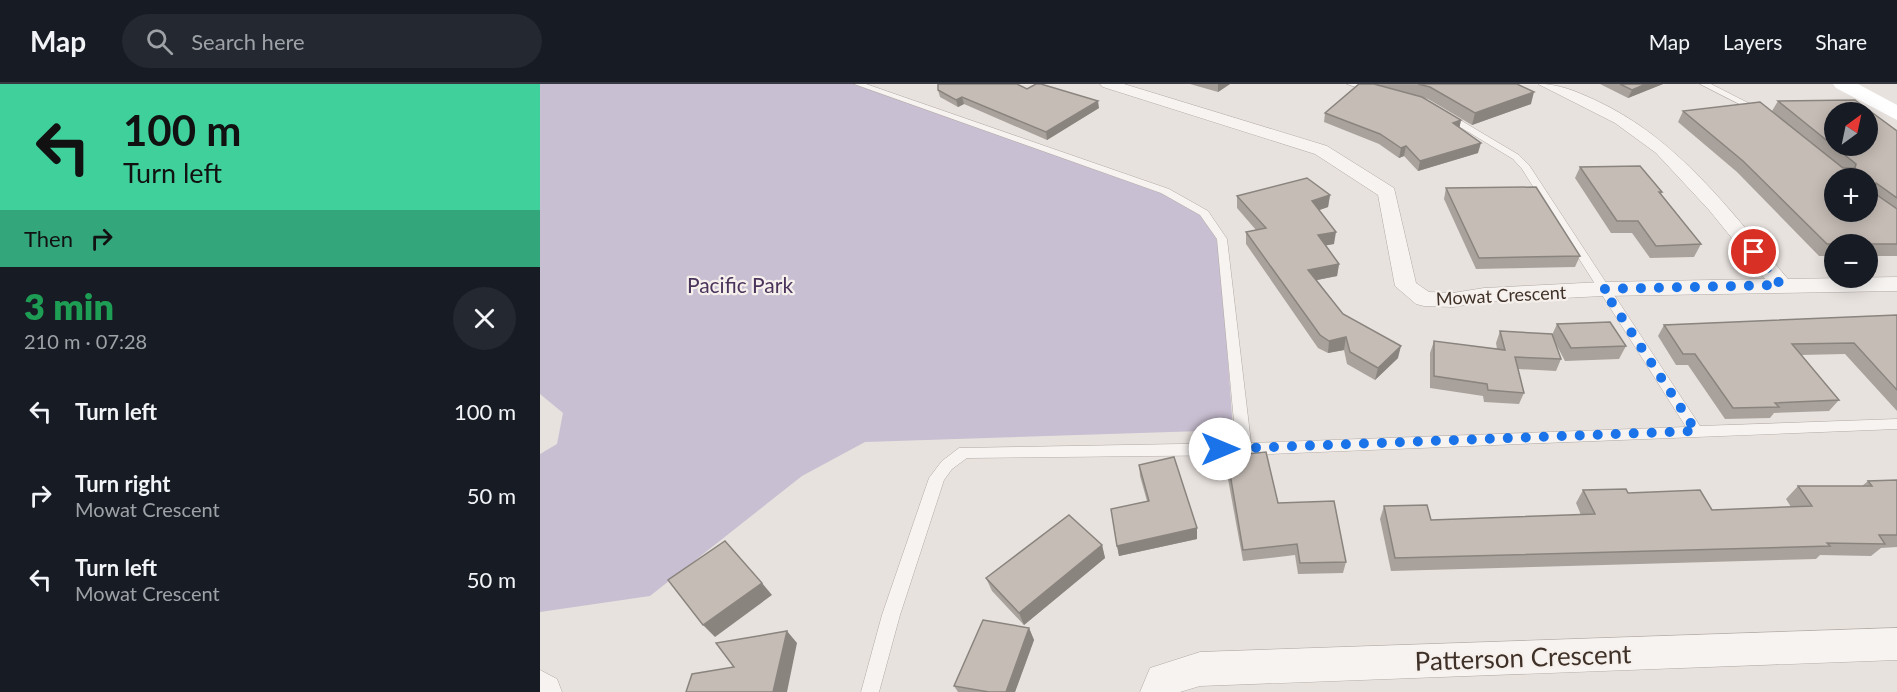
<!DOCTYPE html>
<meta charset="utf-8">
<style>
body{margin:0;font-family:Lato,sans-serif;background:#242831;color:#f1f3f6;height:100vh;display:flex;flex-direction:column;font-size:22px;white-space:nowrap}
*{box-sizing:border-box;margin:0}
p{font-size:20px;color:#9ea1a6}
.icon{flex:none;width:33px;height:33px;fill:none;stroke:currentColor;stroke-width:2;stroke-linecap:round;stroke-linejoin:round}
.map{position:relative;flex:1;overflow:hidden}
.sheet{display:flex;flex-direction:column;background:#171b24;width:540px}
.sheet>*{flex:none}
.top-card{background:#40d09c;color:#111;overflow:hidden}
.needle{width:39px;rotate:33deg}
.controls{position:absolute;left:1284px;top:18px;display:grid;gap:12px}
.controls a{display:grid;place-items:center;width:54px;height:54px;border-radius:50%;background:#171b24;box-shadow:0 3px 15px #0003;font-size:30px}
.pin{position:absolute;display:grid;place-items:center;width:51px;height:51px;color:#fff;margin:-26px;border:3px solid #fff;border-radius:50%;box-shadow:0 2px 6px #0007}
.me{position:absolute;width:66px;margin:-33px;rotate:90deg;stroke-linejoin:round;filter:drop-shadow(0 0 4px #0008)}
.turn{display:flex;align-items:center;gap:21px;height:126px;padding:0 24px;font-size:27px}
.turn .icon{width:78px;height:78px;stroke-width:2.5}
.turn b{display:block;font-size:42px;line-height:51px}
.then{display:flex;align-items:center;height:57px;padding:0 24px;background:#0003;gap:12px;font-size:22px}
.round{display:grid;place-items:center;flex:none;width:63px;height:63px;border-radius:32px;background:#242831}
.head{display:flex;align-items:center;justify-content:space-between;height:102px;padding:0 24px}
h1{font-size:36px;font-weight:800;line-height:45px;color:#1e9e55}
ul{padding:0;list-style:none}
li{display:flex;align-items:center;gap:18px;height:84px;padding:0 24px}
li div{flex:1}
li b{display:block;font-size:22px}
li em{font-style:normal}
header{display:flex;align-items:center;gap:36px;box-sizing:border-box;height:84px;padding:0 30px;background:#171b24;border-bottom:2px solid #363941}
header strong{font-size:28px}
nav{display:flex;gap:33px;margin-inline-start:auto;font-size:21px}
.search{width:420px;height:54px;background:#242831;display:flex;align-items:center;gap:15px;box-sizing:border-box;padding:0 21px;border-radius:33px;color:#9ea1a6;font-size:22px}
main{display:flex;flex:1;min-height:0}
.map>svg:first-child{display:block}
</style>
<header>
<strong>Map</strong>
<div class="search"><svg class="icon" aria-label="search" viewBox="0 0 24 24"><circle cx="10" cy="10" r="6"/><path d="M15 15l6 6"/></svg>Search here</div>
<nav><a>Map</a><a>Layers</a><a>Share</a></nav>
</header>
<main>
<section class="sheet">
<div class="top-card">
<div class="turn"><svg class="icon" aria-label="left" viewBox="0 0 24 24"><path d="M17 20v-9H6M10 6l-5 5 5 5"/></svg><div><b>100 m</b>Turn left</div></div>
<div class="then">Then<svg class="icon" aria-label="right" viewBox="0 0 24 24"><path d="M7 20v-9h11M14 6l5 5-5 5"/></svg></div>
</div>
<div class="head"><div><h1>3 min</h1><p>210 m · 07:28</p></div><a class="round"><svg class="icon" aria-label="close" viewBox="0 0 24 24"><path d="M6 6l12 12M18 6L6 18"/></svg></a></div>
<ul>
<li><svg class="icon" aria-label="left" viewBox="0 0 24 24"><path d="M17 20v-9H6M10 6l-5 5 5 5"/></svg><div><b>Turn left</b></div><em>100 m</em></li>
<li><svg class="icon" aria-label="right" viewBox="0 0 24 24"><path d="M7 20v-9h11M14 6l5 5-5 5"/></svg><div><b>Turn right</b><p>Mowat Crescent</p></div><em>50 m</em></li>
<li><svg class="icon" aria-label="left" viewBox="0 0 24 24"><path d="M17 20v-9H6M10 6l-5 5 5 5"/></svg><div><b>Turn left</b><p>Mowat Crescent</p></div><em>50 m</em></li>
</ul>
</section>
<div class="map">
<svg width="1357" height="608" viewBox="0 0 1357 608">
<rect width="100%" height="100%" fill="#e8e2de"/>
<path fill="#c9bfd2" d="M 0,0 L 327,0 L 622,107 C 653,124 670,130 680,166 L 693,346 L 325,358 L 262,392 L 110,512 L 0,528 L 0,370 L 17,360 L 23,329 L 0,310 Z"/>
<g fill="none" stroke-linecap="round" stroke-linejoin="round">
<defs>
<g id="lane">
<path d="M 314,0 L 326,0 L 629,105 L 668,127 L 687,155 L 711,359 L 1146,343 L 982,85 L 973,75 L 902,32 L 901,30 L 905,27 L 979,71 L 989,81 L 1160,342 L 1357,335 L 1357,345 L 704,371 L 427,374 L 412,385 L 404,396 L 360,531 L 339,608 L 321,608 L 342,531 L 389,394 L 402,377 L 419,364 L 696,359 L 677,155 L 660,131 L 621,109 Z"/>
<path d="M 807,0 L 820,0 L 837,6 L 833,9 Z"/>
<path d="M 1160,0 L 1171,0 L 1226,28 L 1219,30 Z"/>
</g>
<g id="street">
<path d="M 560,0 L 584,0 L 787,62 L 854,104 L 876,199 L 889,208 L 913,209 L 944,204 L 1063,198 L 1225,195 L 1169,126 L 1116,69 L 1075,39 L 998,0 C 1020,0 1035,7 1055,16 C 1138,54 1190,127 1248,195 L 1357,193 L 1357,207 L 1063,212 L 944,218 L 913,223 L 884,222 L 876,220 L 855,202 L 838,111 L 775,70 L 563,3 Z"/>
<path d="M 1357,544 L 1357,576 L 660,602 L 640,608 L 600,608 L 610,584 L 660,568 Z"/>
<path d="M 0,586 L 17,595 L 22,608 L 0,608 Z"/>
</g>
</defs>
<use href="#lane" stroke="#b2a9a3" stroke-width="1"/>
<use href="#street" stroke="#b2a9a3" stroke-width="1"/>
<use href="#lane" fill="#f6f3f1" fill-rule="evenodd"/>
<use href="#street" fill="#f6f3f1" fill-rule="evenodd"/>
<path fill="#fff" fill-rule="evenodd" d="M 1293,0 L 1318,0 L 1357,21 L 1357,36 L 1296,4 Z"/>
</g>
<g fill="#a9a29c">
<path d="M 650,0 L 690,0 L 678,8 Z"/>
<path d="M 819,0 L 977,0 L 991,20 L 932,41 L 888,15 L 878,12 L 921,36 L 919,44 L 938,69 L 878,87 L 864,72 L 859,74 L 839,60 L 784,38 L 785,29 Z"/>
<path d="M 1060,0 L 1123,0 L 1088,14 Z"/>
<path d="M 487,5 L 559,24 L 507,56 L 424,20 L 418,23 L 400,13 L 398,6 Z"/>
<path d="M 1238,17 L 1357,47 L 1357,172 L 1328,172 L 1328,160 L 1294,160 L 1294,172 L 1279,172 L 1197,88 L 1138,38 L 1143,27 L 1232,27 Z"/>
<path d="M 1040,83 L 1122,108 L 1121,110 L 1161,160 L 1154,173 L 1110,174 L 1092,149 L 1071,149 L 1035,94 Z"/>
<path d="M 906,104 L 1040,172 L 1035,183 L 936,185 L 904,115 Z"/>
<path d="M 790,111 L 788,123 L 779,126 L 794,160 L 786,161 L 799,180 L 797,192 L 777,196 L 803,230 L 858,274 L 835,296 L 807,280 L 804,266 L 788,269 L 778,264 L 706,160 L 706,148 L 716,146 L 697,124 L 697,112 Z"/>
<path d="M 1357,231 L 1357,327 L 1305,270 L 1261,271 L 1299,316 L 1289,327 L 1234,329 L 1230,334 L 1185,335 L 1148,281 L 1136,281 L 1118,252 L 1124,241 Z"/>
<path d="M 1017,240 L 1086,262 L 1079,275 L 1025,277 L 1016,260 L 1021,275 L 1016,287 L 978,285 L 984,309 L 979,320 L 944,318 L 943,312 L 890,304 L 890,269 L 894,257 L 957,265 L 956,259 L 960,247 L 1012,251 Z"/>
<path d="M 687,372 L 738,419 L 806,478 L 803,489 L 758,490 L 755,471 L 703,477 L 686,384 Z"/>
<path d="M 599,381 L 657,444 L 657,455 L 579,472 L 571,425 L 607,417 L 600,392 Z"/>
<path d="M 1357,396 L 1357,463 L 1341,464 L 1331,472 L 1280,471 L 1276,475 L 851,487 L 840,435 L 844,422 L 891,436 L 1041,431 L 1036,419 L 1043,406 L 1088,409 L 1172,426 L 1251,423 L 1246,415 L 1258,402 L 1322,402 L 1328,397 Z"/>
<path d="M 562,461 L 565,474 L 484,541 L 452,507 L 446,494 Z"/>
<path d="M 489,544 L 494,556 L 475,608 L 418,608 L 414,602 Z"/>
</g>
<g fill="#8a847f">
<path d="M 678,0 L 690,0 L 678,8 Z"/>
<path d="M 1106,0 L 1123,0 L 1088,14 L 1092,6 Z"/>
<path d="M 994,8 L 991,20 L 932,41 L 935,29 Z"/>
<path d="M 422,13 L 424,20 L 418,23 L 416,16 Z"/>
<path d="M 558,17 L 559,24 L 507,56 L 506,48 Z"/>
<path d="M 921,36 L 919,46 L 913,39 Z"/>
<path d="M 941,59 L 938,69 L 878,87 L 880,77 Z"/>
<path d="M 866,62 L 864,72 L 859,74 L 861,64 Z"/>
<path d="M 790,111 L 788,123 L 771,129 L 772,117 Z"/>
<path d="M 796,148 L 794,160 L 777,163 L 778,151 Z"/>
<path d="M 799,180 L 797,192 L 767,198 L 768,186 Z"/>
<path d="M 806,253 L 804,266 L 788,269 L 789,257 Z"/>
<path d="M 861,262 L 858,274 L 835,296 L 838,284 Z"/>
<path d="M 657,444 L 657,455 L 579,472 L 577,462 Z"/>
<path d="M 562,461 L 565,474 L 484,541 L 479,529 Z"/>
<path d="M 222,499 L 232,511 L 175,553 L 163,541 Z"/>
<path d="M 489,544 L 494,556 L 475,608 L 466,608 Z"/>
<path d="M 247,547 L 257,559 L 247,608 L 233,608 Z"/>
</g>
<g fill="#c5bcb5" stroke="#8a847f" stroke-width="1.5" fill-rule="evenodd">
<path d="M 398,0 L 477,0 L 487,5 L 496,0 L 501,0 L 558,17 L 506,48 L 422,13 L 416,16 L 398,6 Z"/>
<path d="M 819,0 L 834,0 L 882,13 L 921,36 L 913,39 L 941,59 L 880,77 L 866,62 L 861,64 L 840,50 L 785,29 Z"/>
<path d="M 878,0 L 977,0 L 994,8 L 935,29 L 890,3 Z"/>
<path d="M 1080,0 L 1106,0 L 1092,6 Z"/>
<path d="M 1315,16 L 1357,47 L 1357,114 L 1336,99 L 1334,109 L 1357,125 L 1357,160 L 1287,160 L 1203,77 L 1143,27 L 1220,18 L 1303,84 L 1315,84 L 1316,80 L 1238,17 ZM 1294,28 L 1328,28 L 1328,62 L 1294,62 ZM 1294,94 L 1328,94 L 1328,128 L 1294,128 Z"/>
<path d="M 1100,82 L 1122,108 L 1119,108 L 1161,160 L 1116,162 L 1098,137 L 1077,137 L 1040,83 Z"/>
<path d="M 767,94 L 790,111 L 772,117 L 796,148 L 778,151 L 799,180 L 768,186 L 803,230 L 861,262 L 838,284 L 810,268 L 806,253 L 789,257 L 780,251 L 706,148 L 726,144 L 697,112 Z"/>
<path d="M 996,103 L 1040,172 L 939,174 L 906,104 Z"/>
<path d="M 1357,231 L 1357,306 L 1314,259 L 1252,260 L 1299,316 L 1235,319 L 1239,323 L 1193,324 L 1155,270 L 1143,270 L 1124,241 Z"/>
<path d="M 1070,238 L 1086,262 L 1031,264 L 1017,240 Z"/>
<path d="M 960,247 L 1012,250 L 1021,275 L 975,273 L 984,309 L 948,306 L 947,300 L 894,292 L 894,257 L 965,266 Z"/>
<path d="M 726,368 L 738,419 L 794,417 L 806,478 L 760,479 L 757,460 L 703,466 L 687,372 Z"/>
<path d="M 634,373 L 657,444 L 577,462 L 571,425 L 609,417 L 599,381 Z"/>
<path d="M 1357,396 L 1357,451 L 1339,451 L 1345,460 L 1287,459 L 1290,462 L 855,474 L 844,422 L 887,421 L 891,436 L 1055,430 L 1043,406 L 1086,405 L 1088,409 L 1160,406 L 1172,426 L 1272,422 L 1258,402 L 1332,402 L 1328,397 Z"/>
<path d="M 529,431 L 562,461 L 479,529 L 446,494 Z"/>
<path d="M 185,457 L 222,499 L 163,541 L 128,496 Z"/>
<path d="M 443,536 L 489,544 L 466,608 L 449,608 L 414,602 Z"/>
<path d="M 247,547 L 233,608 L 146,608 L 152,590 L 194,583 L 176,559 Z"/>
</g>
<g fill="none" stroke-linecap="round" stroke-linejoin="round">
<path stroke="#1a73e8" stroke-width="10" stroke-dasharray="0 18" d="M 680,365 L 1156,347 L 1063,205 L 1241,201 L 1214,168"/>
</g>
<g text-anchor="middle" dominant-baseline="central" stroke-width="4.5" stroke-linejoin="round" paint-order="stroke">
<g font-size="18" fill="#3f3127" stroke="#f6f0ed">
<text transform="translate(961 211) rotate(-3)">Mowat Crescent</text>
</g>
<g font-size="21" fill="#4b345b" stroke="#f6f0ed">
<text x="200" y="200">Pacific Park</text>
</g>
<g font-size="26" fill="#3f3127" stroke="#f6f0ed">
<text transform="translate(983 573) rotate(-2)">Patterson Crescent</text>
</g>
</g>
</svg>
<div class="controls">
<a><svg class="needle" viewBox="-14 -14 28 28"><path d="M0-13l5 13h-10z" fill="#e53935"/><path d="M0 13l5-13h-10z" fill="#9ea1a6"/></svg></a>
<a>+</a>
<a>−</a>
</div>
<div class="pin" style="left:1214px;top:168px;background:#d93025"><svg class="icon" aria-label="arrive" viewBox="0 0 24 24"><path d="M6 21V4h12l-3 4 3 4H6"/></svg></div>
<svg class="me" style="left:680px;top:365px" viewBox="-20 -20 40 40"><circle r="19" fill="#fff"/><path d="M0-13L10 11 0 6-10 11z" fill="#1a73e8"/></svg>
</div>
</main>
